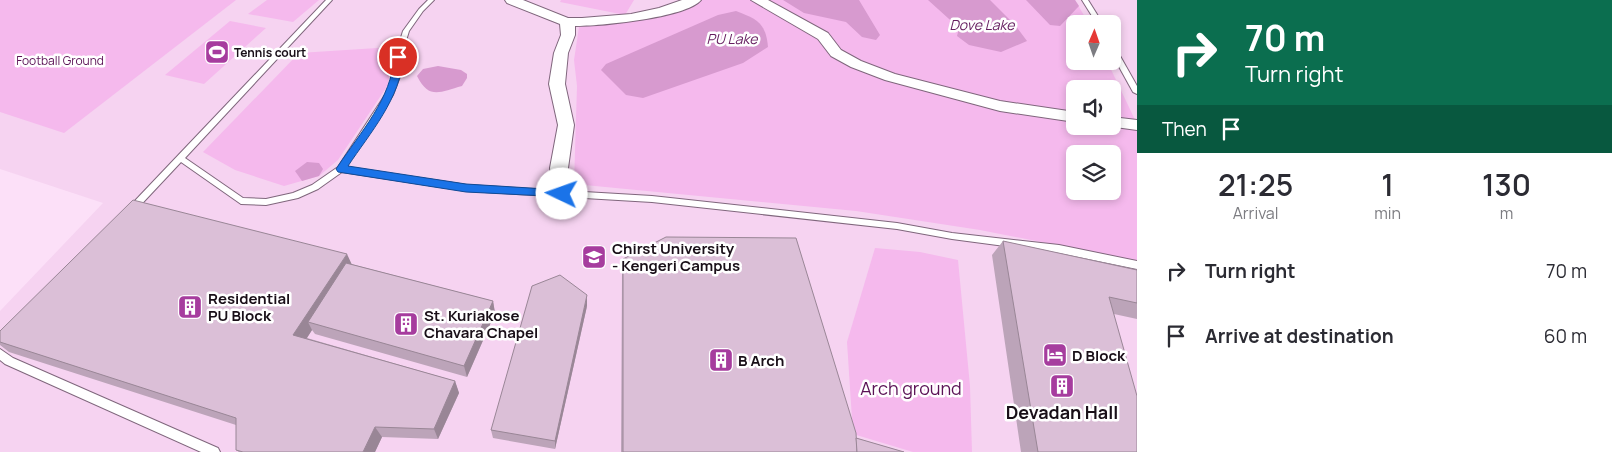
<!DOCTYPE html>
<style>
body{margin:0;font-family:Manrope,sans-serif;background:#f7f7f7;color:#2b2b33;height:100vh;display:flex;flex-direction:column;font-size:19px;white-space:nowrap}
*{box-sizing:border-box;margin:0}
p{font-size:16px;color:#7c7c81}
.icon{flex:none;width:28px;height:28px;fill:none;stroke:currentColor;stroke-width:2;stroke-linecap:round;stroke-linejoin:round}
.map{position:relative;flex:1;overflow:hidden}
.drawer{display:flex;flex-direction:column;background:#fff;width:475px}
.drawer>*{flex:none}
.top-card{background:#0b6e4f;color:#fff;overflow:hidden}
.needle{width:32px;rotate:2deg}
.buttons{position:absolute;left:1066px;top:15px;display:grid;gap:10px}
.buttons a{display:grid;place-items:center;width:55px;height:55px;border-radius:8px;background:#fff;box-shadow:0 2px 8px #0003;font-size:25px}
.pin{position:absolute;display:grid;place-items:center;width:42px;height:42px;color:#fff;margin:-21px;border:2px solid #fff;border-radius:50%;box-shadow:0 1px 5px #0007}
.me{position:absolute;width:55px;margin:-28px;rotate:273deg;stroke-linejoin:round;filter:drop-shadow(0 0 4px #0008)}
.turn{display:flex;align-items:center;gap:18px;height:105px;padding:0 25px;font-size:22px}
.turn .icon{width:65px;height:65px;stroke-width:2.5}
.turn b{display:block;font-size:35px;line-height:42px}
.then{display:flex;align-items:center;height:48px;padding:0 25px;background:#0003;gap:10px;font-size:19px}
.eta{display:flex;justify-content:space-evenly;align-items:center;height:85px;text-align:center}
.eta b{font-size:30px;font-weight:600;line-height:35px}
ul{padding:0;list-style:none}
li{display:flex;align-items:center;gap:15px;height:65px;padding:0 25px}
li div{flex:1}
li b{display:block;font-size:19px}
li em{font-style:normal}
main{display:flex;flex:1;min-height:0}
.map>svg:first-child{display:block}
</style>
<main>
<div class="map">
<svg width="1137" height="452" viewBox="0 0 1137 452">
<rect width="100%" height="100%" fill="#fce0f8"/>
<path fill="#f6d3f1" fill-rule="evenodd" d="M 0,0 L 1137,0 L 1137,452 L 0,452 L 0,311 L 103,203 L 0,169 ZM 1075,24 L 1112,24 L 1112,61 L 1075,61 ZM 1075,89 L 1112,89 L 1112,126 L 1075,126 ZM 1075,154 L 1112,154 L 1112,191 L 1075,191 Z"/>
<g fill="#f5b9ed" fill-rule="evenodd">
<path d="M 0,0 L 236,0 L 64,133 L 0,112 Z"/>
<path d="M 267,0 L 319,0 L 293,22 L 248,14 Z"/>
<path d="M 561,0 L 634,0 L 625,15 L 560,2 Z"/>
<path d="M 697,0 L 1075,0 L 1089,24 L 1075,24 L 1075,61 L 1107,61 L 1137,124 L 1137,261 L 980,230 L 856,211 L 574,184 L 577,86 L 574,60 L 579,27 L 675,11 ZM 1075,89 L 1112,89 L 1112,126 L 1075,126 ZM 1075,154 L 1112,154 L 1112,191 L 1075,191 Z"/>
<path d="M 230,21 L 266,28 L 204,84 L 165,75 Z"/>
<path d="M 393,47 L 388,85 L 338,160 L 319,176 L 284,186 L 235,170 L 203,152 L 299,53 Z"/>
<path d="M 875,248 L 920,252 L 958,260 L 970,386 L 972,452 L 913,452 L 853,434 L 847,342 Z"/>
</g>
<g fill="#d79acf">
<path d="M 783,0 L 859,0 L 880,35 L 876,40 L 862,37 L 846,22 L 804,13 Z"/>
<path d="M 928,0 L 990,0 L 1015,25 L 1027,41 L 1001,52 L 969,45 L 957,36 L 959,28 Z"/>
<path d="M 1026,0 L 1075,0 L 1079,6 L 1060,26 L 1050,25 Z"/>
<path d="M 736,11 C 757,19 766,23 768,47 L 743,63 L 643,98 L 626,95 L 601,70 L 606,64 L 718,15 Z"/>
<path d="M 438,66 L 461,70 L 467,74 L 467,78 L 462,86 C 440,92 429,100 417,76 L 423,69 Z"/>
<path d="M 307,162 L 319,163 L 323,169 L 319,176 L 302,181 L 295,171 Z"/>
</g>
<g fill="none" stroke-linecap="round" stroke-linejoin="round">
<defs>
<g id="service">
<path d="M 326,0 L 332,0 L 185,158 L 243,198 L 266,199 L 293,193 L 312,185 L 338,167 L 385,95 L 395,74 L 395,57 L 403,31 L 419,9 L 428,0 L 434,0 L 423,11 L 409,31 L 401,57 L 401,74 L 393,95 L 346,167 L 467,185 L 652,196 L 897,223 L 952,233 L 1059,245 L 1137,261 L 1137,269 L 1059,253 L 952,239 L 897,229 L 652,202 L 467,191 L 342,172 L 318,189 L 298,198 L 266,205 L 241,204 L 181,162 L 135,211 L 129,211 L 128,209 L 129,207 Z"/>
<path d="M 1082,0 L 1088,0 L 1103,24 L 1097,24 Z"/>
<path d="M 1112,45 L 1115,47 L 1137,86 L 1137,94 L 1133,92 L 1112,54 Z"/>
<path d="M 0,349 L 13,358 L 218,448 L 220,452 L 201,452 L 5,364 L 0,360 Z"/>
</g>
<g id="minor">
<path d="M 505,0 L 523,0 L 568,18 L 582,18 L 631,14 L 659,8 L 682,0 L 701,0 C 686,18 599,26 575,26 L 575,35 L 568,53 L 565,84 L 574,125 L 568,168 L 571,194 L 568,199 L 562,201 L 556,199 L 553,194 L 550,168 L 558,125 L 549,84 L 554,53 L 561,35 L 560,24 L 507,3 Z"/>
<path d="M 751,0 L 768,0 L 828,33 L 841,50 L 861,61 L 895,74 L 1000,101 L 1075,112 L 1075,122 L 1000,111 L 885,80 L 851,67 L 831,56 L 818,39 Z"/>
<path d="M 1112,117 L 1137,120 L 1137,130 L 1108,126 L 1112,126 Z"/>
</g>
</defs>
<use href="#service" stroke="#7f667c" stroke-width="2"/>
<use href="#minor" stroke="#7f667c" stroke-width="2"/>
<use href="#service" fill="#fff" fill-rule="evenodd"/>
<use href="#minor" fill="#fff" fill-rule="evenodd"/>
</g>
<g fill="#bca4b9">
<path d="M 1003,241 L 1137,270 L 1137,319 L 1114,314 L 1137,452 L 1021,452 L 992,255 Z"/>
<path d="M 623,259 L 856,438 L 904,452 L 621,452 L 622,275 Z"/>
<path d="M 351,264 L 493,301 L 495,313 L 467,377 L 315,334 L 312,330 L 307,338 L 455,381 L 459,393 L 438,439 L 382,437 L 375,452 L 239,452 L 236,450 L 236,425 L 9,352 L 0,345 L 0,331 Z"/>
<path d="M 587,306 L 555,449 L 493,438 L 491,430 Z"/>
</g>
<g fill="#998696">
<path d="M 347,254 L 353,267 L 308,322 L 312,330 L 301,347 L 293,335 Z"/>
<path d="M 587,295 L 587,306 L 555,449 L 555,441 Z"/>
<path d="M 493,301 L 495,313 L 467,377 L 464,366 Z"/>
<path d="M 455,381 L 459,393 L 438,439 L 434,429 Z"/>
<path d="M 375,427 L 382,437 L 375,452 L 363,452 Z"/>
</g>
<g fill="#dbbfd7" stroke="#998696">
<path d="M 133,200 L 347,254 L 293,335 L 455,381 L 434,429 L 375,427 L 363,452 L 243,452 L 236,450 L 236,418 L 0,342 L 0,331 Z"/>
<path d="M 666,237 L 796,238 L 856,433 L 857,452 L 623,452 L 623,259 Z"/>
<path d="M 1003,241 L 1137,270 L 1137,303 L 1109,297 L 1137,396 L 1137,452 L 1038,452 Z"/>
<path d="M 346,263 L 493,301 L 464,366 L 308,322 Z"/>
<path d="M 560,275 L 587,295 L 555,441 L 491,430 L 532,286 Z"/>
<path d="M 856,438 L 904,452 L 857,452 Z"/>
</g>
<path fill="#1a73e8" stroke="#114b97" d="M 398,54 L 403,57 C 401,98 370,133 348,166 L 466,184 L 562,190 L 566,191 L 567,194 L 566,197 L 466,192 L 338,172 L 336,169 L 338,166 C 360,133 392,98 394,57 Z"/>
<defs>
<symbol id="stadium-square" viewBox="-11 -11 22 22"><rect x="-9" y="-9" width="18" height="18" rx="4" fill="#a63c9e" stroke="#fff"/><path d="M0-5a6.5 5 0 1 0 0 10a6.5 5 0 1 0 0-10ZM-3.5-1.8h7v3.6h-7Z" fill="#fff"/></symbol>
<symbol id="university-square" viewBox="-11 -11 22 22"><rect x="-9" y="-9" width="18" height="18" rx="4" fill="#a63c9e" stroke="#fff"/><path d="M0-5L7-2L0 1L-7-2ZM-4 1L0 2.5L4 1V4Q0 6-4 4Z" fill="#fff"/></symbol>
<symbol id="building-square" viewBox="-11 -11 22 22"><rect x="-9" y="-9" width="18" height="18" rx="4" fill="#a63c9e" stroke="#fff"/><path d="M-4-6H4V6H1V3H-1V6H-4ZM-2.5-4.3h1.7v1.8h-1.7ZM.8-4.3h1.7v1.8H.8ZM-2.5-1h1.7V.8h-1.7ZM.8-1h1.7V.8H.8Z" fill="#fff"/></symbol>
<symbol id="hotel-square" viewBox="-11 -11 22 22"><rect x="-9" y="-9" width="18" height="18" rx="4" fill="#a63c9e" stroke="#fff"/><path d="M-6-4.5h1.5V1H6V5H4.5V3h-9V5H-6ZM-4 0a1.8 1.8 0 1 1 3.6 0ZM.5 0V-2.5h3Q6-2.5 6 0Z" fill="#fff"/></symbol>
</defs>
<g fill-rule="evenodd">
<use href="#stadium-square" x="203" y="38" width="28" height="28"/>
<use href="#university-square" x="580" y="243" width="28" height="28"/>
<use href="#building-square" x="176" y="293" width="28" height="28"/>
<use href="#building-square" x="392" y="310" width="28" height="28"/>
<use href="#hotel-square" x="1041" y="341" width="28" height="28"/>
<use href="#building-square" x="707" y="346" width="28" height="28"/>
<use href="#building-square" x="1048" y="372" width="28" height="28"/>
</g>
<g text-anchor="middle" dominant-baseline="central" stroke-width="5" stroke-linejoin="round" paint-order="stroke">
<g font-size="12" font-weight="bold" fill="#190f18" stroke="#fff" text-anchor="start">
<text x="234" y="52">Tennis court</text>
</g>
<g font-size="12" fill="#5b1256" stroke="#fff">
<text x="60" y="60">Football Ground</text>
</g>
<g font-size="14" font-style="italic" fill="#651d5f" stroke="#fff">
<text x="982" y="24">Dove Lake</text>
<text x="732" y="38">PU Lake</text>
</g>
<g font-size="15" font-weight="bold" fill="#190f18" stroke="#fff" text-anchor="start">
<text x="612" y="248">Chirst University<tspan x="612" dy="17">- Kengeri Campus</tspan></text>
<text x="208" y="298">Residential<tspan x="208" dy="17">PU Block</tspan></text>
<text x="424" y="315">St. Kuriakose<tspan x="424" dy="17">Chavara Chapel</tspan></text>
<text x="1072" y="355">D Block</text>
<text x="738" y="360">B Arch</text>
</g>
<g font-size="18" fill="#5b1256" stroke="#fff">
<text x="911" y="388">Arch ground</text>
</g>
<g font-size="18" font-weight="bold" fill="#190f18" stroke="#fff">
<text x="1062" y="412">Devadan Hall</text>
</g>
</g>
</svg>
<div class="buttons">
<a><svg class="needle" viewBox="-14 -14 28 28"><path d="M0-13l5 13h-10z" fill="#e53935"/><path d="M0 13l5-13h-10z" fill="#7c7c81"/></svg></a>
<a><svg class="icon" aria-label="sound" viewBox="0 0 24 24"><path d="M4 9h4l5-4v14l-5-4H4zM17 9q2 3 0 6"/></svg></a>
<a><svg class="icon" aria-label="layers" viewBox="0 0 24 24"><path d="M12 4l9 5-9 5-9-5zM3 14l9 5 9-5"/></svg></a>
</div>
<div class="pin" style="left:398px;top:57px;background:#d93025"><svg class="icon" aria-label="arrive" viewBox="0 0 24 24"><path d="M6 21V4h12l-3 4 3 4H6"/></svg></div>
<svg class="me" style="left:562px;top:194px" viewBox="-20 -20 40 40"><circle r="19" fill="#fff"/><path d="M0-13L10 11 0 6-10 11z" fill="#1a73e8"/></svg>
</div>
<section class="drawer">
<div class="top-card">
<div class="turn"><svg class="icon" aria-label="right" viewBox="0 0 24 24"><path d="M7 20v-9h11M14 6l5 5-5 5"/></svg><div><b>70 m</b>Turn right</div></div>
<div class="then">Then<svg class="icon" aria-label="arrive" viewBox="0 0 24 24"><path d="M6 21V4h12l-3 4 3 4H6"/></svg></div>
</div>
<div class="eta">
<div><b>21:25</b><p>Arrival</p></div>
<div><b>1</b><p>min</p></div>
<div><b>130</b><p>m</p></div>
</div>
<ul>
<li><svg class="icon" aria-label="right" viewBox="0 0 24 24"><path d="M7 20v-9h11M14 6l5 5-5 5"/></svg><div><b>Turn right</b></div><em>70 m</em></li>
<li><svg class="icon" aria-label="arrive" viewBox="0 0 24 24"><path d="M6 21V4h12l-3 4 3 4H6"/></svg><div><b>Arrive at destination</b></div><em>60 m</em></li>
</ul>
</section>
</main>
